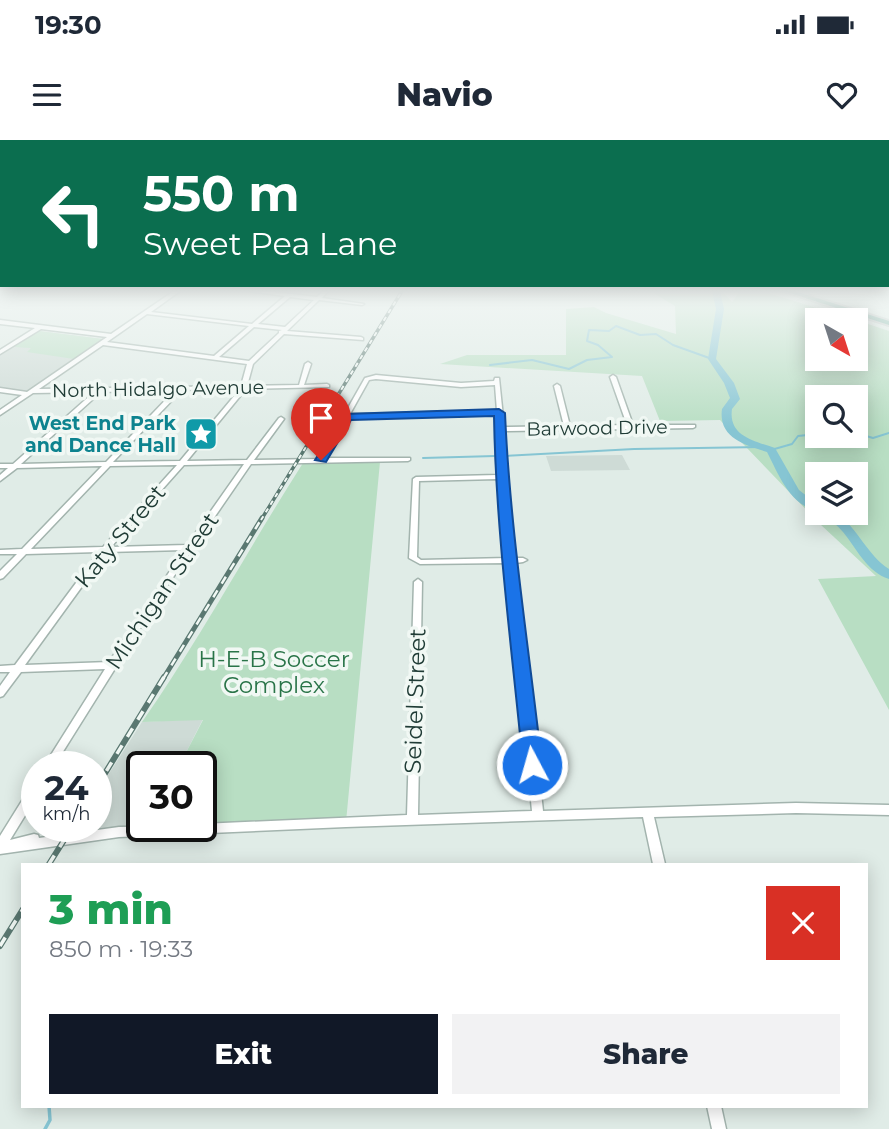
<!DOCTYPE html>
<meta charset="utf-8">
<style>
body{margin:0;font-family:Montserrat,sans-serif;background:#f2f2f3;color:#1f2937;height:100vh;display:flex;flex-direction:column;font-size:26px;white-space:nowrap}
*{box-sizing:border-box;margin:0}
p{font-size:23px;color:#747a83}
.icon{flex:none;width:38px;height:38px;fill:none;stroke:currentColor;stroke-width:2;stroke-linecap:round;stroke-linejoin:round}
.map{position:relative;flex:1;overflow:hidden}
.panel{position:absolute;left:21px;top:723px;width:847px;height:245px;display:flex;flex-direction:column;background:#fff;border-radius:0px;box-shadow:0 4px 18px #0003}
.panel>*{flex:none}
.top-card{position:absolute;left:0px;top:0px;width:889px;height:147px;box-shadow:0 4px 18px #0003;background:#0b6e4f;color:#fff;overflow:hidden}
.needle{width:46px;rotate:141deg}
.controls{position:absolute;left:805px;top:168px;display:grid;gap:14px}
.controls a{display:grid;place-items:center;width:63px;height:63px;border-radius:0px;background:#fff;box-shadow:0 4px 18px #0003;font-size:35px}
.speed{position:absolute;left:21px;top:611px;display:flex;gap:14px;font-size:35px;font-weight:700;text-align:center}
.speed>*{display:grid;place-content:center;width:91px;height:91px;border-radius:50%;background:#fff;box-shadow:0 4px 18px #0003;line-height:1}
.speed small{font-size:18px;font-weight:400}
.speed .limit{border:4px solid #111;border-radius:10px;background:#fff;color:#111}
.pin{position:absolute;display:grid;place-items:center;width:60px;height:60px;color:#fff;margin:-72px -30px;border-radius:50% 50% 50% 0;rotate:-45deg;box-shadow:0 0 7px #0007}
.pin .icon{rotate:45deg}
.me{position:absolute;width:77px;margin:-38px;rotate:354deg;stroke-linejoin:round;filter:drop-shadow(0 0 5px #0008)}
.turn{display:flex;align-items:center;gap:24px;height:147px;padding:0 28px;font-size:32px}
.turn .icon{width:91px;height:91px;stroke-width:2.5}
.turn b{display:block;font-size:49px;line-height:60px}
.round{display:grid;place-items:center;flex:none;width:74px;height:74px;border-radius:0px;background:#f2f2f3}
.summary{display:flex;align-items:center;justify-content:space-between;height:119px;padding:0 28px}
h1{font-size:42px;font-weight:800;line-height:52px;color:#1e9e55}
.cta{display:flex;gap:14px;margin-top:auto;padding:14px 28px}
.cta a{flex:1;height:80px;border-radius:0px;background:#111827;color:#fff;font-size:28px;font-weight:800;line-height:80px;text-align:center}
.cta a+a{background:#f2f2f3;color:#1f2937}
.status{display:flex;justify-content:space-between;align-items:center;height:49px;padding:0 35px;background:#fff;direction:ltr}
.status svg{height:19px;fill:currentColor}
header{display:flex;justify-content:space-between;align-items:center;height:91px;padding:0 28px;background:#fff;font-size:32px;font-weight:800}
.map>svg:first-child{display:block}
</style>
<div class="status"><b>19:30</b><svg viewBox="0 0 49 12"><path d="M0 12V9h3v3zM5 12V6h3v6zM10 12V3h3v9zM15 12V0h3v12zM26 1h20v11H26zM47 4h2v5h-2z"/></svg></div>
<header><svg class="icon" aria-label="menu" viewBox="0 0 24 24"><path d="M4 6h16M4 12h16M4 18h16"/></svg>Navio<svg class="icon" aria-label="heart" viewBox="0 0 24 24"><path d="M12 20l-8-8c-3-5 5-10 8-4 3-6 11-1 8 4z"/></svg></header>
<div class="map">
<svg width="889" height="989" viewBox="0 0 889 989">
<rect width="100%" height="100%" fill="#e0ece7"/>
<g fill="#cedbd6">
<path d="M 39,191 L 103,199 L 25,253 L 0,249 L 0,215 Z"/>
<path d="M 622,315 L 630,330 L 551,331 L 546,316 Z"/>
<path d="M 203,579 L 179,626 L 142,626 L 142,686 L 147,686 L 75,689 L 76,686 L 96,686 L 96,654 L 142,582 Z"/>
</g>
<g fill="#b8dec3" fill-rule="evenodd">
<path d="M 656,151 L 722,151 L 732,162 L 740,151 L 762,151 L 855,180 L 817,180 L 817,219 L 856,219 L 856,180 L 889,191 L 889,570 L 818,439 L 876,436 L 821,385 L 720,280 L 660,281 L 642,236 L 440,224 L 467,215 L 566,215 L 566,169 L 594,167 L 606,173 L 676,194 L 675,166 L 655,154 ZM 817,257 L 856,257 L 856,296 L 817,296 ZM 817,334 L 856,334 L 856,373 L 817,373 Z"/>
<path d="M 39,191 L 103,199 L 74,219 L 27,212 L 31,208 L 14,207 Z"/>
<path d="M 380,322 L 346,682 L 201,684 L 201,626 L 179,626 L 203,580 L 142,582 C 200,499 248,409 303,323 Z"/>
</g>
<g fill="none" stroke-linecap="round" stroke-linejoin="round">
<g stroke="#86c5d3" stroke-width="2">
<path d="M 490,225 L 532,220 L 569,229 L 587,220 L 612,217 L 598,205 L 587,201 L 589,190 L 609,191 L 616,186 L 640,195 L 656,194 L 673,205 L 712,219"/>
<path d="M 856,293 L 873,298 L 889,293"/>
<path d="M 771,310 L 792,304 L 798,296 L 817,294"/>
<path d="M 504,316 L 634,309 L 762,307"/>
<path d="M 423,318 L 495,316"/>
</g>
<path stroke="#86c5d3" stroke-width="3.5" d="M 45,989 L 50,980 L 49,966"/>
<g fill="#86c5d3" fill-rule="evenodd">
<path d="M 712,151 L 720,151 L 724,169 L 716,219 L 734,243 L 740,259 L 732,269 C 728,296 754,301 775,308 L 799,350 L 817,364 L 817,371 C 789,364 779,335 767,312 C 745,305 718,298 722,269 L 730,258 L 724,243 L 708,219 L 716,169 Z"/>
<path d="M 823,373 L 836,373 C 858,388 867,415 889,429 L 889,439 C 867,432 857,409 843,392 C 837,385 830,380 823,373 Z"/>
</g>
<defs>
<g id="minor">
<path d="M 174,151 L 180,151 L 151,172 L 252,184 L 285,156 L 249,151 L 266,151 L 317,157 L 323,151 L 328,151 L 322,158 L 364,164 L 362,165 L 319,160 L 287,191 L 361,197 L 363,198 L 363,200 L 284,194 L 253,224 L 247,246 L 299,245 L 305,224 L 308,222 L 311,224 L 304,245 L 327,244 L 329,245 L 329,247 L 246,249 L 187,321 L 247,320 L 279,278 L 281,277 L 284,279 L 254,320 L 319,319 L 365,238 L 376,235 L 461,243 L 494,241 L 495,238 L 499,238 L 504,287 L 564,286 L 554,246 L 557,244 L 560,246 L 570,286 L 627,285 L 610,237 L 613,235 L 616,237 L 633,285 L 695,285 L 695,287 L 693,288 L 505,291 C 506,300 502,309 503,318 C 504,352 511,385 516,418 L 523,418 L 527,420 L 523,422 L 516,423 L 543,671 L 796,663 L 889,665 L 889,675 L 796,673 L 654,677 L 665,724 L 653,724 L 643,677 L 346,687 L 119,697 L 0,714 L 0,696 L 33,643 L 37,642 L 37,656 L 10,700 L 34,694 L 38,695 L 39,698 L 119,687 L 201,686 L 201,684 L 407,675 L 414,442 L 418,439 L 422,442 L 418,675 L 532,671 L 508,423 L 420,424 L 409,418 L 413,339 L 416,337 L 497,335 L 496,315 L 499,297 L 497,289 L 498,288 L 497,275 L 348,278 L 325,318 L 410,318 L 410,320 L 408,321 L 251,324 L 163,452 L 54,626 L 44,626 L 105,529 L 21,532 L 3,556 L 0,557 L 0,546 L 10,532 L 0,532 L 0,526 L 15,525 L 99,412 L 26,414 L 3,438 L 0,439 L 0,431 L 17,414 L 0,414 L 0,410 L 22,409 L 102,326 L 17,328 L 0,341 L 0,335 L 8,328 L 0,328 L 0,324 L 13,324 L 94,252 L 33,253 L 0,275 L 0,270 L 22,255 L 0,252 L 0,248 L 27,252 L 107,197 L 41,189 L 0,214 L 0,210 L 35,188 L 0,184 L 0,180 L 111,194 ZM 290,157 L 314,160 L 285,187 L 258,184 ZM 147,174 L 249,186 L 214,216 L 107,202 ZM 254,187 L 282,190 L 279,191 L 279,193 L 249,221 L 219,217 ZM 103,205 L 247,224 L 241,246 L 39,249 ZM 376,239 L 461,247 L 495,245 L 497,271 L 350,274 L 369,240 ZM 240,249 L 180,321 L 113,322 L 182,250 ZM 175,250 L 106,322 L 21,324 L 101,252 ZM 244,324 L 187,405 L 111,407 L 184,325 ZM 177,325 L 103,407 L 31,409 L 110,326 ZM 497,339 L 508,418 L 421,420 L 417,417 L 419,341 ZM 184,410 L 109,522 L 25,525 L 107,412 Z"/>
<path d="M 707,966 L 721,966 L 726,989 L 712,989 Z"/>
</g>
<path id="major" d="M 784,151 L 795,151 L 889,181 L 889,185 Z"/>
</defs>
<use href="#minor" stroke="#a3b4ae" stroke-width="3"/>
<use href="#major" stroke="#c1c8c7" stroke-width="4"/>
<use href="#minor" fill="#fff" fill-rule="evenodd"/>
<use href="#major" fill="#63a394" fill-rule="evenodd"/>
<defs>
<path id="rail-far2" d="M 261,380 L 402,151"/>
<path id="rail-far1" d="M 163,539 L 262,378"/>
<g id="rail">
<path d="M 96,648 L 164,537"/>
<path d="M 49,724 L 73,686"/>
<path d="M 0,806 L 23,769"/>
</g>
</defs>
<use href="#rail-far2" stroke="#5a7871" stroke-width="3.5"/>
<use href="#rail-far1" stroke="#5a7871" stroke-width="5"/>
<use href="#rail" stroke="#5a7871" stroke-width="6"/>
<use href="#rail-far2" stroke="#f1f8f4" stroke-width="2" stroke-dasharray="4.5" stroke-linecap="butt"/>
<use href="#rail-far1" stroke="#f1f8f4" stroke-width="2.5" stroke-dasharray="8" stroke-linecap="butt"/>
<use href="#rail" stroke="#f1f8f4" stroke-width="3.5" stroke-dasharray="10" stroke-linecap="butt"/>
</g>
<linearGradient id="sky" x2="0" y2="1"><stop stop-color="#81bbe0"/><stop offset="0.52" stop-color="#f1f6f4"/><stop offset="1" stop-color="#f1f6f4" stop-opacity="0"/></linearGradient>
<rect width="889" height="290" fill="url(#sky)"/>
<path fill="#1a73e8" stroke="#114b97" stroke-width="2" d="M 499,269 L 505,273 C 510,390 529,508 542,625 L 539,630 L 532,632 L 526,630 L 523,625 C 512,509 496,393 494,276 L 351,280 L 326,322 L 315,320 L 344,274 Z"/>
<defs>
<symbol id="sight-square" viewBox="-11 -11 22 22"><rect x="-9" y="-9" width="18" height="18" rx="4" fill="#0f9aa8" stroke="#f1f8f4"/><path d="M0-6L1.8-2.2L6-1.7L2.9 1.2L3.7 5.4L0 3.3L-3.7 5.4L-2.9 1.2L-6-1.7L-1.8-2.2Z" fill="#fff"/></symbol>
</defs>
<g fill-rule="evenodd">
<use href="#sight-square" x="182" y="275" width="38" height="38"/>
</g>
<g text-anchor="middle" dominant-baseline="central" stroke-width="7" stroke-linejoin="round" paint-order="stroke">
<g font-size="19" fill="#203c36" stroke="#f1f8f4">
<text transform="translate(158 249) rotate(-1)">North Hidalgo Avenue</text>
<text transform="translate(597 288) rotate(-1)">Barwood Drive</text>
</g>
<g font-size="19" font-weight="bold" fill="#0d838f" stroke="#f1f8f4" text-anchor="end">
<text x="176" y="283">West End Park<tspan x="176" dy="22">and Dance Hall</tspan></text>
</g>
<g font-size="23" fill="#203c36" stroke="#f1f8f4">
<text transform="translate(120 396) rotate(-50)">Katy Street</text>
<text transform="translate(162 451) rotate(-56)">Michigan Street</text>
<text transform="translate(415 561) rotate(-88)">Seidel Street</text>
</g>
<g font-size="23" fill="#297448" stroke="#f1f8f4">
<text x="274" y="519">H-E-B Soccer<tspan x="274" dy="26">Complex</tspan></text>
</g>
</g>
</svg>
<div class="controls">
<a><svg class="needle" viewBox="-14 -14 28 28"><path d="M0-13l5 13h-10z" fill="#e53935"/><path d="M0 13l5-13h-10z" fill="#747a83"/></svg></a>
<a><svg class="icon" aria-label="search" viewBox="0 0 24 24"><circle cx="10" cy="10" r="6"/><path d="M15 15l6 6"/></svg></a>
<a><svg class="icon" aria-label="layers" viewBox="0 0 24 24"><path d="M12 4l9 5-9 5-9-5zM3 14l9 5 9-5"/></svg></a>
</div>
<div class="speed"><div>24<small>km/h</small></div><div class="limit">30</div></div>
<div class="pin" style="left:321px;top:320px;background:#d93025"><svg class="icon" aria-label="arrive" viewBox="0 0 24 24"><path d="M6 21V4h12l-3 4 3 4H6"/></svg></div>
<svg class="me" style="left:532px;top:625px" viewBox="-20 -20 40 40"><circle r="17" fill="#1a73e8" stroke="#fff" stroke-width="3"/><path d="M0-11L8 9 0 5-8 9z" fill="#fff"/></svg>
<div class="top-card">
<div class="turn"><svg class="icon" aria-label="left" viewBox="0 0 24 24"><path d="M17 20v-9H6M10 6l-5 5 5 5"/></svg><div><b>550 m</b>Sweet Pea Lane</div></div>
</div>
<section class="panel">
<div class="summary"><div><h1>3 min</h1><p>850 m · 19:33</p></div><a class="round" style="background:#d93025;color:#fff"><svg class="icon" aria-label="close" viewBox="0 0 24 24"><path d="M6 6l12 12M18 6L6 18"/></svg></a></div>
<div class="cta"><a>Exit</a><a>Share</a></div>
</section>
</div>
